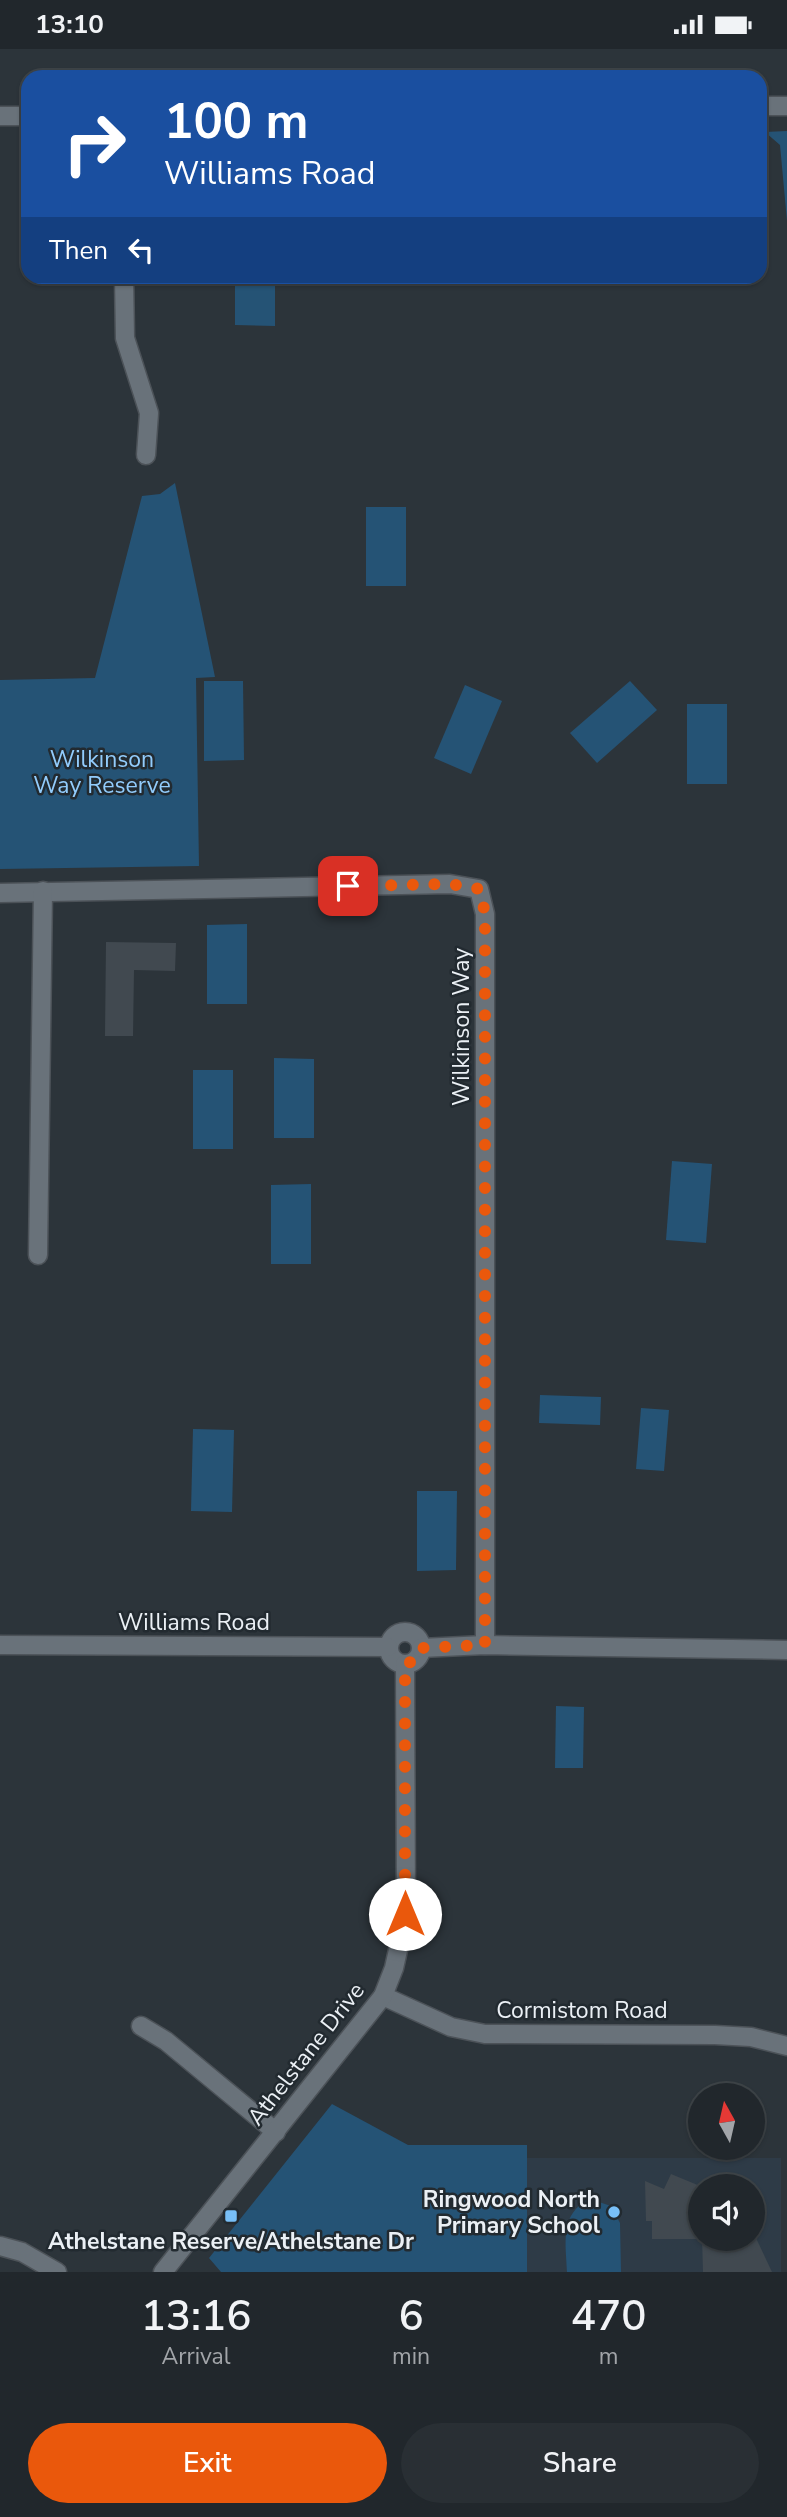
<!DOCTYPE html>
<style>
body{margin:0;font-family:"Nunito Sans",sans-serif;background:#292f34;color:#f1f3f6;height:100vh;display:flex;flex-direction:column;font-size:26px;white-space:nowrap}
*{box-sizing:border-box;margin:0}
p{font-size:23px;color:#a2a5a9}
.icon{flex:none;width:38px;height:38px;fill:none;stroke:currentColor;stroke-width:2;stroke-linecap:round;stroke-linejoin:round}
.map{position:relative;height:2223px;overflow:hidden}
.drawer{display:flex;flex-direction:column;background:#21272c;flex:1}
.drawer>*{flex:none}
.guide{position:absolute;left:21px;top:21px;width:746px;height:214px;border-radius:21px;box-shadow:0 2px 5px #0004,0 0 0 2px #3e4448;background:#1a4fa0;color:#fff;overflow:hidden}
.needle{width:46px;rotate:352deg}
.tools{position:absolute;left:688px;top:2034px;display:grid;gap:14px}
.tools a{display:grid;place-items:center;width:77px;height:77px;border-radius:50%;background:#21272c;box-shadow:0 2px 5px #0004,0 0 0 2px #3e4448;font-size:35px}
.pin{position:absolute;display:grid;place-items:center;width:60px;height:60px;color:#fff;margin:-30px;border-radius:14px;box-shadow:0 4px 10px #0006}
.me{position:absolute;width:77px;margin:-38px;rotate:0deg;stroke-linejoin:round;filter:drop-shadow(0 0 5px #0008)}
.turn{display:flex;align-items:center;gap:24px;height:147px;padding:0 28px;font-size:32px}
.turn .icon{width:91px;height:91px;stroke-width:2.5}
.turn b{display:block;font-size:49px;line-height:60px}
.then{display:flex;align-items:center;height:66px;padding:0 28px;background:#0003;gap:14px;font-size:26px}
.eta{display:flex;justify-content:space-evenly;align-items:center;height:119px;text-align:center}
.eta b{font-size:42px;font-weight:600;line-height:49px}
.action{display:flex;gap:14px;margin-top:auto;padding:14px 28px}
.action a{flex:1;height:80px;border-radius:42px;background:#ea580c;color:#fff;font-size:28px;font-weight:600;line-height:80px;text-align:center}
.action a+a{background:#292f34;color:#f1f3f6}
.status{display:flex;justify-content:space-between;align-items:center;height:49px;padding:0 35px;background:#21272c;direction:ltr}
.status svg{height:19px;fill:currentColor}
.map>svg:first-child{display:block}
</style>
<div class="status"><b>13:10</b><svg viewBox="0 0 49 12"><path d="M0 12V9h3v3zM5 12V6h3v6zM10 12V3h3v9zM15 12V0h3v12zM26 1h20v11H26zM47 4h2v5h-2z"/></svg></div>
<div class="map">
<svg width="787" height="2223" viewBox="0 0 787 2223">
<rect width="100%" height="100%" fill="#2c343a"/>
<path fill="#2e3b47" fill-rule="evenodd" d="M 527,2109 L 781,2109 L 781,2223 L 527,2223 ZM 700,2137 L 752,2137 L 752,2189 L 700,2189 Z"/>
<g fill="#255375">
<path d="M 787,82 L 787,172 L 780,96 L 765,83 Z"/>
<path d="M 235,228 L 275,228 L 275,277 L 235,276 Z"/>
<path d="M 175,434 L 215,628 L 196,629 L 199,817 L 0,820 L 0,631 L 95,629 L 142,447 L 160,445 Z"/>
<rect x="366" y="458" width="40" height="79"/>
<path d="M 204,632 L 243,632 L 244,711 L 204,712 Z"/>
<path d="M 630,632 L 657,661 L 597,714 L 570,684 Z"/>
<path d="M 465,636 L 502,652 L 471,725 L 434,709 Z"/>
<rect x="687" y="655" width="40" height="80"/>
<path d="M 247,875 L 247,955 L 207,955 L 207,876 Z"/>
<path d="M 274,1009 L 314,1010 L 314,1089 L 274,1089 Z"/>
<rect x="193" y="1021" width="40" height="79"/>
<path d="M 672,1112 L 712,1115 L 706,1194 L 666,1191 Z"/>
<path d="M 311,1135 L 311,1215 L 271,1215 L 271,1136 Z"/>
<path d="M 540,1346 L 601,1348 L 600,1376 L 539,1374 Z"/>
<path d="M 641,1359 L 669,1361 L 664,1422 L 636,1420 Z"/>
<path d="M 193,1380 L 234,1381 L 232,1463 L 191,1462 Z"/>
<path d="M 417,1442 L 457,1442 L 456,1521 L 417,1522 Z"/>
<path d="M 556,1657 L 584,1658 L 583,1719 L 555,1719 Z"/>
<path d="M 332,2055 L 408,2096 L 527,2096 L 527,2223 L 221,2223 L 209,2209 Z"/>
<path d="M 590,2150 L 611,2157 L 620,2174 L 621,2223 L 567,2223 C 566,2195 559,2164 590,2150 Z"/>
</g>
<g fill="#414950">
<path d="M 106,893 L 176,894 L 175,922 L 134,921 L 133,987 L 105,987 Z"/>
<path d="M 671,2125 L 700,2137 L 700,2190 L 652,2190 L 652,2172 L 646,2172 L 645,2132 L 664,2140 Z"/>
<path d="M 702,2189 L 756,2189 L 772,2223 L 703,2223 Z"/>
</g>
<g fill="none" stroke-linecap="round" stroke-linejoin="round">
<defs>
<g id="minor">
<path d="M 760,57 L 787,57"/>
<path d="M 0,67 L 28,67"/>
<path d="M 124,228 L 125,289 L 149,364 L 146,406"/>
<path d="M 0,844 L 450,835 L 479,840 L 485,865 L 485,1596"/>
<path d="M 38,1206 L 43,842"/>
<circle cx="405" cy="1599" r="16"/>
<path d="M 0,1596 L 388,1598"/>
<path d="M 421,1599 L 485,1596 L 787,1601"/>
<path d="M 383,1947 L 451,1978 L 485,1985 L 715,1986 L 751,1988 L 787,1997"/>
<path d="M 141,1977 L 166,1992 L 276,2083"/>
<path d="M 0,2197 L 22,2203 L 57,2223"/>
<path d="M 163,2223 L 383,1947 L 394,1919 L 406,1865 L 405,1615"/>
</g>
</defs>
<use href="#minor" stroke="#4c5258" stroke-width="21"/>
<use href="#minor" stroke="#69727a" stroke-width="18"/>
</g>
<g fill="none" stroke-linecap="round" stroke-linejoin="round">
<path stroke="#ea580c" stroke-width="12" stroke-dasharray="0 21.6" d="M 348,837 L 450,835 L 480,840 L 485,865 L 485,1596 L 421,1599 L 414,1612 L 405,1615 L 405,1865"/>
</g>
<g fill="#78bff7" stroke="#222a30" stroke-width="2.5">
<circle cx="614" cy="2163" r="7"/>
<rect x="224" y="2160" width="14" height="14" rx="3.5"/>
</g>
<g text-anchor="middle" dominant-baseline="central" stroke-width="5" stroke-linejoin="round" paint-order="stroke">
<g font-size="23" fill="#92ccfc" stroke="#222a30">
<text x="102" y="710">Wilkinson<tspan x="102" dy="26">Way Reserve</tspan></text>
</g>
<g font-size="23" fill="#ebf0f5" stroke="#222a30">
<text transform="translate(461 978) rotate(-90)">Wilkinson Way</text>
<text x="194" y="1573">Williams Road</text>
<text x="582" y="1961">Cormistom Road</text>
<text transform="translate(306 2005) rotate(-52)">Athelstane Drive</text>
</g>
<g font-size="23" font-weight="bold" fill="#ebf0f5" stroke="#222a30" text-anchor="end">
<text x="600" y="2150">Ringwood North<tspan x="600" dy="26">Primary School</tspan></text>
<text x="231" y="2192" text-anchor="middle">Athelstane Reserve/Athelstane Dr</text>
</g>
</g>
</svg>
<div class="tools">
<a><svg class="needle" viewBox="-14 -14 28 28"><path d="M0-13l5 13h-10z" fill="#e53935"/><path d="M0 13l5-13h-10z" fill="#a2a5a9"/></svg></a>
<a><svg class="icon" aria-label="sound" viewBox="0 0 24 24"><path d="M4 9h4l5-4v14l-5-4H4zM17 9q2 3 0 6"/></svg></a>
</div>
<div class="pin" style="left:348px;top:837px;background:#d93025"><svg class="icon" aria-label="arrive" viewBox="0 0 24 24"><path d="M6 21V4h12l-3 4 3 4H6"/></svg></div>
<svg class="me" style="left:405px;top:1865px" viewBox="-20 -20 40 40"><circle r="19" fill="#fff"/><path d="M0-13L10 11 0 6-10 11z" fill="#ea580c"/></svg>
<div class="guide">
<div class="turn"><svg class="icon" aria-label="right" viewBox="0 0 24 24"><path d="M7 20v-9h11M14 6l5 5-5 5"/></svg><div><b>100 m</b>Williams Road</div></div>
<div class="then">Then<svg class="icon" aria-label="left" viewBox="0 0 24 24"><path d="M17 20v-9H6M10 6l-5 5 5 5"/></svg></div>
</div>
</div>
<section class="drawer">
<div class="eta">
<div><b>13:16</b><p>Arrival</p></div>
<div><b>6</b><p>min</p></div>
<div><b>470</b><p>m</p></div>
</div>
<div class="action"><a>Exit</a><a>Share</a></div>
</section>
